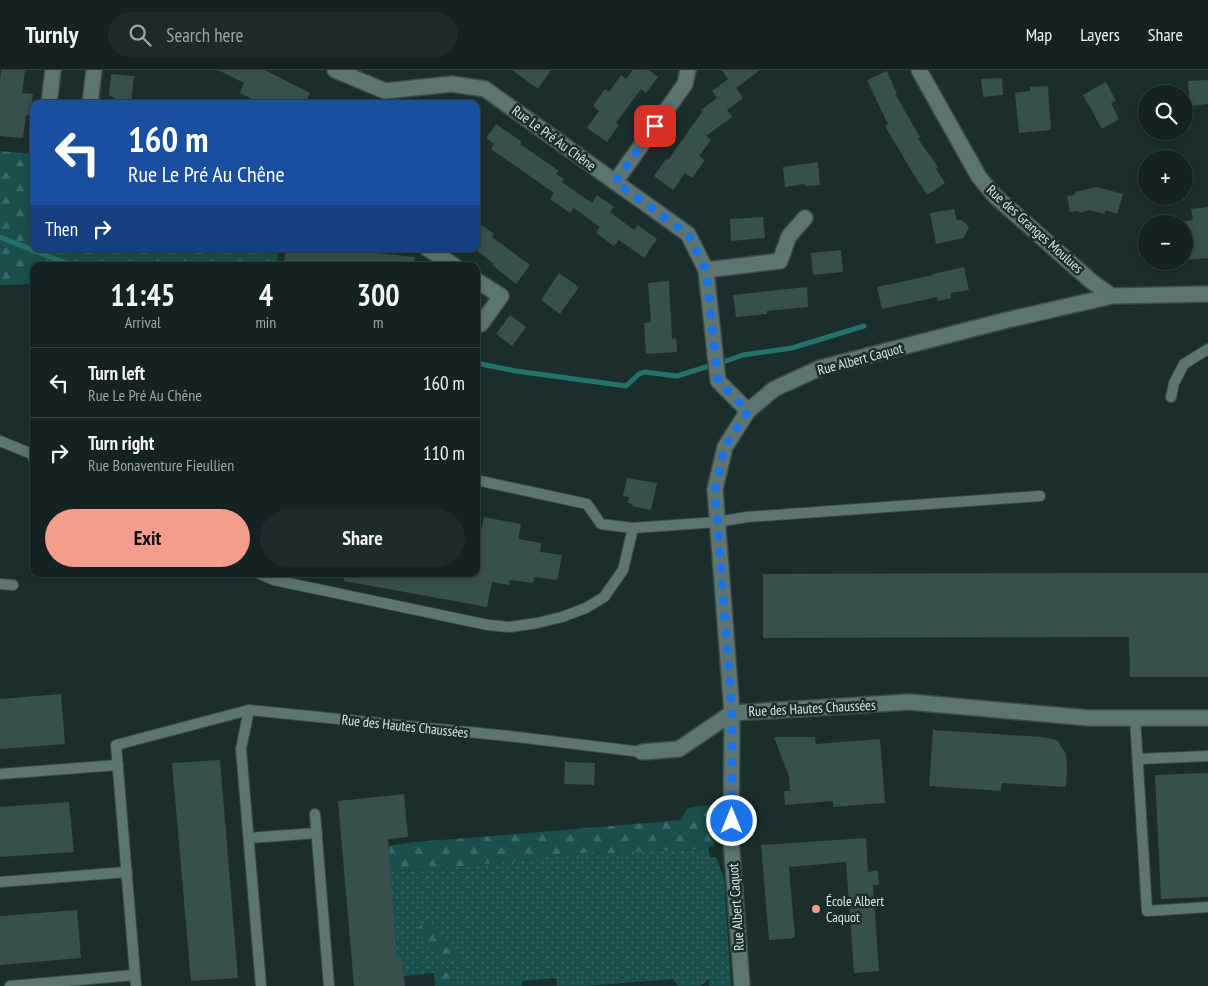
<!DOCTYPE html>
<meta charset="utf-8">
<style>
body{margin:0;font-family:"PT Sans Narrow",sans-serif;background:#1d2b2a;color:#f1f3f6;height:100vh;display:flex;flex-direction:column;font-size:19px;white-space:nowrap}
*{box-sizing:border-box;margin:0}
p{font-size:16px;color:#9da4a5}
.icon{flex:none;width:28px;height:28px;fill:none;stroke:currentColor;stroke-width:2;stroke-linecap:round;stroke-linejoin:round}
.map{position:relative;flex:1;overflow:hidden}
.details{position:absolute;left:30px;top:192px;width:450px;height:315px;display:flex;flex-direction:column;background:#142322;border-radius:10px;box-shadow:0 2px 8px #0003,0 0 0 1px #334040}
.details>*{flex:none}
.hud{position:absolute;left:30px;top:30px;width:450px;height:152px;border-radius:10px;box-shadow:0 2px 8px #0003,0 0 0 1px #334040;background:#1a4fa0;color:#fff;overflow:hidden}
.tools{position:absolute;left:1138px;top:15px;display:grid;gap:10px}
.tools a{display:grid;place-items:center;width:55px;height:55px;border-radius:50%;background:#142322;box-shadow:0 2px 8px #0003,0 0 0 1px #334040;font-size:25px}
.pin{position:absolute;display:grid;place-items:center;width:42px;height:42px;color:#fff;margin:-21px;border-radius:10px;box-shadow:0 2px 8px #0006}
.me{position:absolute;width:55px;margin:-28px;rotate:0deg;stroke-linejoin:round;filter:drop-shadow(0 0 4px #0008)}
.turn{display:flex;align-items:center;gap:18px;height:105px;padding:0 15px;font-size:22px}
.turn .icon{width:65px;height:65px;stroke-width:2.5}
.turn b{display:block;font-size:35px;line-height:42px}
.then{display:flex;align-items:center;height:48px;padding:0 15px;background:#0003;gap:10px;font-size:19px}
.eta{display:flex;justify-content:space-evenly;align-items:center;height:85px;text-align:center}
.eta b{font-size:30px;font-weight:700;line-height:35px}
.action{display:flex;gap:10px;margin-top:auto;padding:10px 15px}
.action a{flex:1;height:58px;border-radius:30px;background:#f59d8d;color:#111;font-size:20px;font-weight:700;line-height:58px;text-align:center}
.action a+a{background:#1d2b2a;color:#f1f3f6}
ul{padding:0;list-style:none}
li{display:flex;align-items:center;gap:15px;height:70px;padding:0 15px;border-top:1px solid #334040}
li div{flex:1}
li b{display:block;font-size:19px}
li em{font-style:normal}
header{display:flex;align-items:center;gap:30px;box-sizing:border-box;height:70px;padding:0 25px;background:#142322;border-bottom:1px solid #334040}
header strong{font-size:24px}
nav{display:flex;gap:28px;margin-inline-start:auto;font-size:18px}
.search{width:350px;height:45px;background:#1d2b2a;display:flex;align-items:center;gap:12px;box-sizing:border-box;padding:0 18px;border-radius:28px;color:#9da4a5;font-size:19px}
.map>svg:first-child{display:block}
</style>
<header>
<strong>Turnly</strong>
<div class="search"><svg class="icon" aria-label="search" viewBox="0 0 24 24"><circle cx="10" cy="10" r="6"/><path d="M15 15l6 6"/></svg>Search here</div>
<nav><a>Map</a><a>Layers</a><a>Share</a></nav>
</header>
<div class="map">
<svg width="1208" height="916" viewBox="0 0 1208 916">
<defs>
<pattern id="grass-dots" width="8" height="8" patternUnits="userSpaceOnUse" patternTransform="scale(1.25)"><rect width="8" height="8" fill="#19504c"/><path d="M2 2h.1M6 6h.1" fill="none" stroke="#3a6966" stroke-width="1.8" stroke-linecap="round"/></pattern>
<pattern id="forest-firs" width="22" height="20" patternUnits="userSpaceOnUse" patternTransform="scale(1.25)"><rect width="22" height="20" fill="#19504c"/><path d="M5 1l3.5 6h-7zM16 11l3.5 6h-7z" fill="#3a6966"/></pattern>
</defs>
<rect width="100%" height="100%" fill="#1a2f2d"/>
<path fill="url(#grass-dots)" d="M 708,777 L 710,787 L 716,787 L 724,808 L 731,916 L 709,916 L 709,909 L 701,916 L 678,916 L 673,909 L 584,916 L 557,916 L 556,908 L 522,911 L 522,916 L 435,916 L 434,903 L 404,906 L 402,888 L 397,888 L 390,802 L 477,795 L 591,782 L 608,783 L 699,779 Z"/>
<g fill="url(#forest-firs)">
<path d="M 0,81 L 34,84 L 34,179 L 278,179 L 276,196 L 34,196 L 34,214 L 0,215 Z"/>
<path d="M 718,734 L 714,776 L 699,779 L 608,783 L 590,782 L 477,795 L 390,802 L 389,776 L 414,772 L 481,767 L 681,750 L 688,738 Z"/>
<path d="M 431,853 L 436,855 L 441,866 L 456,882 L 460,889 L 447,892 L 440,890 C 436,879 430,875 420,869 L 418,860 L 421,854 Z"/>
<path d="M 451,897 L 453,916 L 437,916 L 440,900 Z"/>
</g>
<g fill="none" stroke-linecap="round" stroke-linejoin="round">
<g stroke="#25726c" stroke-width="5">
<path d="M 0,167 L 73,196"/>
<path d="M 723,292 L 743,285 L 792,278 L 864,256"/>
<path d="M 476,293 L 516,301 L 626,316 L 639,304 L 644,302 L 677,306 L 709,296"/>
</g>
</g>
<g fill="#394f4d">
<path d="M 1,0 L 25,0 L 22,23 L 33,24 L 30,46 L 26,45 L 23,68 L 0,66 L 0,11 Z"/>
<path d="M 218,0 L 265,0 L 310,23 L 305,34 L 262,34 L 240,23 L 244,13 Z"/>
<path d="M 512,0 L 551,0 L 538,19 Z"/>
<path d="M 633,0 L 649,0 L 658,7 L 646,23 L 641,19 L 616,53 L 619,55 L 607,72 L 587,58 L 599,41 L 593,36 L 605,19 L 609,22 L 621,5 L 626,9 Z"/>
<path d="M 722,0 L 760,0 L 736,18 L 743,28 L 727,40 L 732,47 L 706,66 L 711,70 L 699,86 L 705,90 L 692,108 L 685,103 L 673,120 L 654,106 L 666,89 L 668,90 L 702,42 L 701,40 L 717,28 L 712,21 L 728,9 Z"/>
<path d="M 887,1 L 897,24 L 895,24 L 920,67 L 918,69 L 938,97 L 936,99 L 945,113 L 927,125 L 911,100 L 885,56 L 888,54 L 867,10 Z"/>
<path d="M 111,4 L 134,6 L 131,34 L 113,34 L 114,27 L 109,26 Z"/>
<path d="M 1002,8 L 1003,25 L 983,27 L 981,9 Z"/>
<path d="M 1208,10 L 1208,34 L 1190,36 L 1188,11 Z"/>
<path d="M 1106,12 L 1116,31 L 1111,33 L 1119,49 L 1102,59 L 1083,25 Z"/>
<path d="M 1048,16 L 1051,60 L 1019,63 L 1015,23 L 1030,21 L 1030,17 Z"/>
<path d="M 496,54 L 522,72 L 520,74 L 559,101 L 556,104 L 564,109 L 562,112 L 592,133 L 597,125 L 614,137 L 610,142 L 634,160 L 638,155 L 657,169 L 644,188 L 619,170 L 614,176 L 596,163 L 600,157 L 574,138 L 570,143 L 550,129 L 554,123 L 491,79 L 494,74 L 486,68 Z"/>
<path d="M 818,92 L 820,115 L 805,116 L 804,114 L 785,117 L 783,97 Z"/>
<path d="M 1097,117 L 1123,124 L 1117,144 L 1106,140 L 1104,144 L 1090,140 L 1079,143 L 1079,141 L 1070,142 L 1067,126 L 1075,125 L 1075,122 Z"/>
<path d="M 1208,137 L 1208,188 L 1184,190 L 1184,151 L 1193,150 L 1191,139 Z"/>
<path d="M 954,139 L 957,150 L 962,150 L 969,157 L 964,168 L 936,174 L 930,143 Z"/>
<path d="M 763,147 L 765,168 L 731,171 L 730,149 Z"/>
<path d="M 476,151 L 494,164 L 492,167 L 530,195 L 516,214 L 492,195 L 493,193 L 476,180 Z"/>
<path d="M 286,179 L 340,179 L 415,187 L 414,196 L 297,196 L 297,193 L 284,191 Z"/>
<path d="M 841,180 L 843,202 L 813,205 L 811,183 Z"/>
<path d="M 964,197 L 969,220 L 950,223 L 951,228 L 938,231 L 937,227 L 882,239 L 877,217 L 933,205 L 932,204 Z"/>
<path d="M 559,203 L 579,217 L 560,244 L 541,230 Z"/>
<path d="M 669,211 L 672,269 L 676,268 L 677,282 L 646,284 L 644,253 L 651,252 L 648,213 Z"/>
<path d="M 807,217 L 808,237 L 767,241 L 767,244 L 736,247 L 733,225 Z"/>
<path d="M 510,245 L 526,257 L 512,276 L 496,264 Z"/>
<path d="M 627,408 L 657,413 L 651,440 L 632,436 L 633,434 L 628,433 L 629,427 L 623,426 Z"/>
<path d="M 484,447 L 521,454 L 518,469 L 541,473 L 540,482 L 562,485 L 557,510 L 534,507 L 533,513 L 510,510 L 509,515 L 492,512 L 487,537 L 344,511 L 345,504 L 476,504 L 476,460 L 481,461 Z"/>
<path d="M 1129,503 L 1208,503 L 1208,607 L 1130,607 L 1129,567 L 763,568 L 763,504 Z"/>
<path d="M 61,624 L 65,674 L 0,679 L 0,629 Z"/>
<path d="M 933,660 L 1042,667 L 1057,670 L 1066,684 L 1067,699 L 1066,717 L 1002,713 L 1001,721 L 929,716 Z"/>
<path d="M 774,667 L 815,667 L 816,674 L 880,669 L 885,733 L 833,737 L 833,731 L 785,735 L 784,721 L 790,721 L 789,706 Z"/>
<path d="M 220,690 L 238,908 L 191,911 L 172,693 Z"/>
<path d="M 565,692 L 595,693 L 594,715 L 564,714 Z"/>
<path d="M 1208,703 L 1208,827 L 1161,829 L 1155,705 Z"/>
<path d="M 404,724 L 408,767 L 388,769 L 397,888 L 402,888 L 405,916 L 354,916 L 338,731 Z"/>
<path d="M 69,732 L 74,782 L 0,787 L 0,737 Z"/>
<path d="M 866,768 L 868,802 L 878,800 L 879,815 L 873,815 L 879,901 L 854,903 L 846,792 L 789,797 L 795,868 L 769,870 L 761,775 Z"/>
<path d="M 77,840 L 81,888 L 0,895 L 0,846 Z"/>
</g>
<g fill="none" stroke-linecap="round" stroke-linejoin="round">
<defs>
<g id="lane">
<path d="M 1171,327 L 1174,313 L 1184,294 L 1208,279"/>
<path d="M 0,371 L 32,384 L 34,389"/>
<path d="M 476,410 L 587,434 L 601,454 L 633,458"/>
<path d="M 260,504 L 274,510 L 488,555 L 510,557 L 537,553 L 562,547 L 586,538 L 604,527 L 623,500 L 633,458 L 717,452 L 747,447 L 1040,426"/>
<path d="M 0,514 L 13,515"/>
<path d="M 249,640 L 241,679 L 261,916"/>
<path d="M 1135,648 L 1147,841 L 1208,837"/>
<path d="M 1138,689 L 1208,686"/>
<path d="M 0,704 L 118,695"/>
<path d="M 315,744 L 329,916"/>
<path d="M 249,768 L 317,763"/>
<path d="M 0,812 L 127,802"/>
<path d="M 10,916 L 135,905"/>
<path d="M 136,916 L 116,675 L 249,640 L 508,666 L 642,682"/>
</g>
<g id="street">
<path d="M 335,0 L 385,21 L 452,14 L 485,19 L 688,164 L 706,200 L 718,311 L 748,341"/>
<path d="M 919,0 L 979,107 L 995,126 L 1091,211 L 1112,226"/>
<path d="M 49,34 L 53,0"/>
<path d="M 90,34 L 94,0"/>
<path d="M 615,112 L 685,14 L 688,0"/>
<path d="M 428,179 L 455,196"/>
<path d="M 706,200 L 780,191 L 789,166 L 805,148"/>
<path d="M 476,210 L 501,226 L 481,254"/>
<path d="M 642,682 L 679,679 L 732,643 L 909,632 L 1089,648 L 1208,648"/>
<path d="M 742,916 L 731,769 L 732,643 L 715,419 L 725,377 L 748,341 L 774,319 L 820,298 L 1007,250 L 1112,226 L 1208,224"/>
</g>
</defs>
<use href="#lane" stroke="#3b4d4b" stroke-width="12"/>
<use href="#street" stroke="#3b4d4b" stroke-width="18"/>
<use href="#lane" stroke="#5d7471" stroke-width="10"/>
<use href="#street" stroke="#5d7471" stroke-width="15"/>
</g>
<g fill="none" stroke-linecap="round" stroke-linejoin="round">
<path stroke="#1a73e8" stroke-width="9" stroke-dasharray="0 16.2" d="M 655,56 L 615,112 L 688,164 L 706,200 L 718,311 L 748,341 L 725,376 L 715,420 L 732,643 L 732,751"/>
</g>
<circle fill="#f59d8d" stroke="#1a2f2d" stroke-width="2" cx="816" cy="839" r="5"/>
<g text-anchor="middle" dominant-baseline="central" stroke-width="5" stroke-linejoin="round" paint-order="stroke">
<g font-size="14" fill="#dae6e5" stroke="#1a2f2d">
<text transform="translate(554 68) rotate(36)">Rue Le Pré Au Chêne</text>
<text transform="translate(1035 159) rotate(42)">Rue des Granges Moulues</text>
<text transform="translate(860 289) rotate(-15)">Rue Albert Caquot</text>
<text transform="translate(812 638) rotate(-3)">Rue des Hautes Chaussées</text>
<text transform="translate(405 656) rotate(6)">Rue des Hautes Chaussées</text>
<text transform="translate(736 837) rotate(-94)">Rue Albert Caquot</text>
</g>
<g font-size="14" fill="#dae6e5" stroke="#1a2f2d" text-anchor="start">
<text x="826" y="831">École Albert<tspan x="826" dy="16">Caquot</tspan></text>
</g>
</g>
</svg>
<div class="tools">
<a><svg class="icon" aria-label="search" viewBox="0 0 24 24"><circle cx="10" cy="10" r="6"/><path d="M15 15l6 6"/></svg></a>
<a>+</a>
<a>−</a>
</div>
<div class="pin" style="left:655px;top:56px;background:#d93025"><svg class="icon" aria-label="arrive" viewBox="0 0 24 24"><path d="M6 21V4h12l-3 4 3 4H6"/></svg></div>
<svg class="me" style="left:732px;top:751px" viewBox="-20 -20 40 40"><circle r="17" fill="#1a73e8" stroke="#fff" stroke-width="3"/><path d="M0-11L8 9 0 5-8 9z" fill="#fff"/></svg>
<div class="hud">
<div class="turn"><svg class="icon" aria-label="left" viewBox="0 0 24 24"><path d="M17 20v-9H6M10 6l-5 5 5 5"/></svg><div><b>160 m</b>Rue Le Pré Au Chêne</div></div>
<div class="then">Then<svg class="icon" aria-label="right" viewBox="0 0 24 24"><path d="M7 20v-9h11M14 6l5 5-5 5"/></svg></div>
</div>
<section class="details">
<div class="eta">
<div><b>11:45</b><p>Arrival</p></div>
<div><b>4</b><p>min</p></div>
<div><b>300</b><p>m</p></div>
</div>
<ul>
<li><svg class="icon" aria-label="left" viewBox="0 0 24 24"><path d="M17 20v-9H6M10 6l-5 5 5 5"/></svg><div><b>Turn left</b><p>Rue Le Pré Au Chêne</p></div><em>160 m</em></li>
<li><svg class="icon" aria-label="right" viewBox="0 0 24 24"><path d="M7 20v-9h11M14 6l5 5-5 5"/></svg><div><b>Turn right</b><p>Rue Bonaventure Fieullien</p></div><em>110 m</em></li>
</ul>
<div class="action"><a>Exit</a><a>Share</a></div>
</section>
</div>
